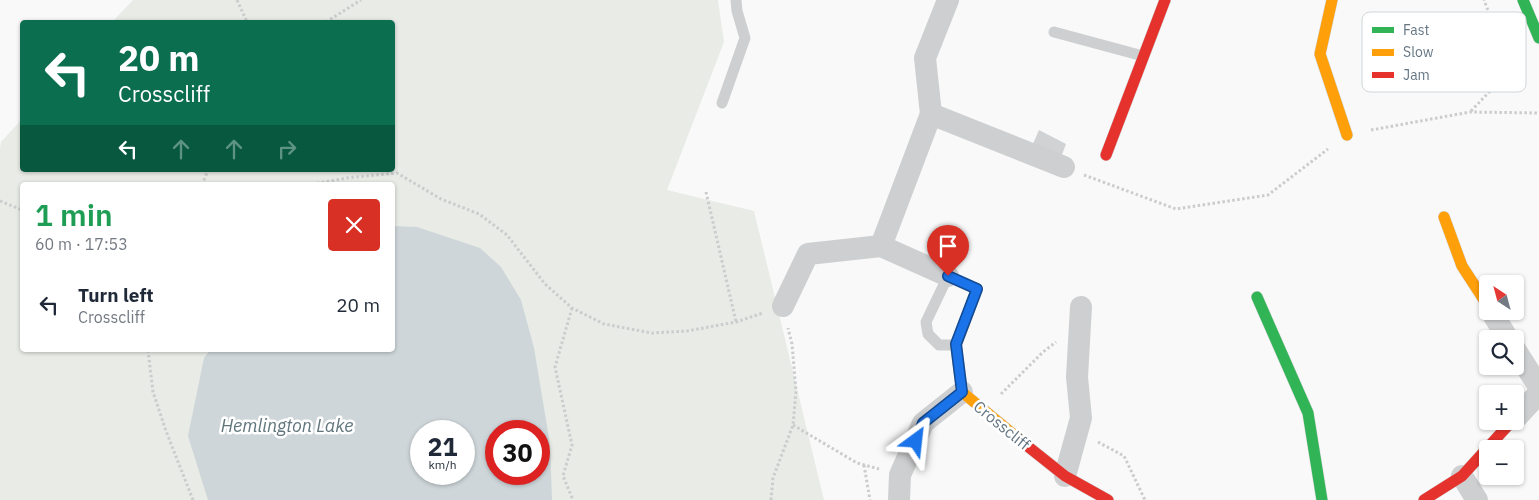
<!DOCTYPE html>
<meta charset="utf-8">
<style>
body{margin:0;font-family:"IBM Plex Sans",sans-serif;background:#f2f2f3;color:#1f2937;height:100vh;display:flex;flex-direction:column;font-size:19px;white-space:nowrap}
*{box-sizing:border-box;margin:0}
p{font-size:16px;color:#747a83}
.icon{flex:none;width:28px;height:28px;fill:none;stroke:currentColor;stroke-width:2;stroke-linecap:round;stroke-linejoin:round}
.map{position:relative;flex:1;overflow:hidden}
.drawer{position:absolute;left:20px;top:182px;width:375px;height:170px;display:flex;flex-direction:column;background:#fff;border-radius:5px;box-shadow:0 1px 4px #0004}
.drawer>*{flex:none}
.hud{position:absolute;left:20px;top:20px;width:375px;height:152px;border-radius:5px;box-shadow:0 1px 4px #0004;background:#0b6e4f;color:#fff;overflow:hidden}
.needle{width:32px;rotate:324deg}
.tools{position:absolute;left:1479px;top:275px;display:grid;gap:10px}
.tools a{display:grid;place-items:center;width:45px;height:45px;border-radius:5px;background:#fff;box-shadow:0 1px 4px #0004;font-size:25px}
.speed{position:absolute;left:410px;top:420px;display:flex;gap:10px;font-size:25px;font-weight:700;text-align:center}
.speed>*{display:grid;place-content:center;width:65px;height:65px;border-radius:50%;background:#fff;box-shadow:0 1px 4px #0004;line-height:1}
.speed small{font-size:12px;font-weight:400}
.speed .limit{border:8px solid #d22;background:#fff;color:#111}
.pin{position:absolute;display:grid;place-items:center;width:42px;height:42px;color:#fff;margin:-51px -21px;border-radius:50% 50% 50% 0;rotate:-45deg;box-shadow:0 0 5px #0007}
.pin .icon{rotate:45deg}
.me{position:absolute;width:55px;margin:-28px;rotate:30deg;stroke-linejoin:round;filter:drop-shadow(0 0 4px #0008)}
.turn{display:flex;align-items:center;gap:18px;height:105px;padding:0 15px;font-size:22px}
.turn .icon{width:65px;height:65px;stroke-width:2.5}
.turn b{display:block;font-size:35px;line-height:42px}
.lanes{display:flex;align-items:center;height:48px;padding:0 15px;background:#0003;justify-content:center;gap:25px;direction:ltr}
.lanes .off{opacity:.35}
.round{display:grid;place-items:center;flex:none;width:52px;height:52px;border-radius:5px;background:#f2f2f3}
.overview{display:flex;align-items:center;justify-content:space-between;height:85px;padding:0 15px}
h1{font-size:30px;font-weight:600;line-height:38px;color:#1e9e55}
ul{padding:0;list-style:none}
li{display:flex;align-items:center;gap:15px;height:75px;padding:0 15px}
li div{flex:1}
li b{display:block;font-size:19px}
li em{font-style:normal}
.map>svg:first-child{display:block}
</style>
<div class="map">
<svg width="1539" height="500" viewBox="0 0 1539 500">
<rect width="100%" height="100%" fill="#f9f9f9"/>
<path fill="#e8ebe6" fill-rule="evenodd" d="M 133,0 L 718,0 L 724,42 L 667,190 L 754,211 L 824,500 L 0,500 L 0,149 L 1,142 L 22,119 L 22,170 L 392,170 L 392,22 L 112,22 ZM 22,185 L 392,185 L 392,350 L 22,350 ZM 421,431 L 464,431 L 464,474 L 421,474 ZM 496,431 L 539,431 L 539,474 L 496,474 Z"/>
<path fill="#ced6d9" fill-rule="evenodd" d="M 393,226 L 417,227 L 480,248 L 501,267 L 521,300 L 534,348 L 550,444 L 552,500 L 208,500 L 188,436 L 204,358 L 210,350 L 392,350 ZM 421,431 L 464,431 L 464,474 L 421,474 ZM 539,431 L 539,474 L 496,474 L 496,431 Z"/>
<path fill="#d0d2d3" d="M 1039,130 L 1066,144 L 1058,165 L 1029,153 Z"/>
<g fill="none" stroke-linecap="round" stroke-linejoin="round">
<defs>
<g id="fast">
<path d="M 1523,0 L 1539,38"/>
<path d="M 1257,297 L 1308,413 L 1322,500"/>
</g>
<g id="slow">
<path d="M 1332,0 L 1320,54 L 1347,135"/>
<path d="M 1444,217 L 1462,266 L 1488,306"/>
<path d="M 977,289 L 956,345 L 962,392 L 1026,445"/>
</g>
<g id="jam">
<path d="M 1106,155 L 1165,0"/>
<path d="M 1026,445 L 1065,476 L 1108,500"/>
<path d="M 1424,500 L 1462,476 L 1512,421"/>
</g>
</defs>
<use href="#fast" stroke="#d5d6d7" stroke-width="12"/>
<use href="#slow" stroke="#d5d6d7" stroke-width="12"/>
<use href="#jam" stroke="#d5d6d7" stroke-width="12"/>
<g stroke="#cbcccd" stroke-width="3" stroke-dasharray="2.5 2.5" stroke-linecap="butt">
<path d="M 237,0 L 247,22"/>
<path d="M 326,22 L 361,0"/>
<path d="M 1471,111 L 1492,89 L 1491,18 L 1484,0"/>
<path d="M 1371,130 L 1470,112 L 1539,113"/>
<path d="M 1084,175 L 1176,209 L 1268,195 L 1328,149"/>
<path d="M 202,185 L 208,170"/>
<path d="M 307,185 L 347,178 L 397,173 L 441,199 L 479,214 L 507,235 L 545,284 L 572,308 L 604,324 L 652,333 L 687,331 L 736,322 L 763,313"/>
<path d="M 706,192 L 736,322"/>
<path d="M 0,201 L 22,210"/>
<path d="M 572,308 L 555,367 L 572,445 L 563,476 L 573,500"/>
<path d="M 148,350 L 153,392 L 166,431 L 193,500"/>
<path d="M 1001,394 L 1043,352 L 1056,342"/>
<path d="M 793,425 L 857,463 L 879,469"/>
<path d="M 1098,442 L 1124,456 L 1145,500"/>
<path d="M 864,465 L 870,500"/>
<path d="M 771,500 L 773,478 L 793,425 L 796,391 L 792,344 L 788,328"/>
</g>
<g stroke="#cecfd0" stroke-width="11">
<path d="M 1054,32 L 1143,56"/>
<path d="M 722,103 L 745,38 L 737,11 L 736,0"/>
<path d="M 956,345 L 939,345 L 928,334 L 926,322 L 948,276 L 977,289"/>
</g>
<g stroke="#cecfd0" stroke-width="22">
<path d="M 931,114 L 925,58 L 948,0"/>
<path d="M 881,246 L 948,276"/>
<path d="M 783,306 L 808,254 L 881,246 L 931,114 L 1064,167"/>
<path d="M 1491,311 L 1508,339"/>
<path d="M 1515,349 L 1539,387"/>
<path d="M 1515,419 L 1539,393"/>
<path d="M 1065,476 L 1081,418 L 1077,377 L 1081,307"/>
<path d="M 1462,476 L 1477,500"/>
<path d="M 899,500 L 900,475 L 923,423 L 962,392"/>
</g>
<use href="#fast" stroke="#30b455" stroke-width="11"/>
<use href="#slow" stroke="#ff9f0a" stroke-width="11"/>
<use href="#jam" stroke="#e5322d" stroke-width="11"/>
</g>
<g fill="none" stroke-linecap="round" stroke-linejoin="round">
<defs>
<path id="route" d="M 916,441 L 923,423 L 962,392 L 956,344 L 977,289 L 948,276"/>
</defs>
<use href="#route" stroke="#114b97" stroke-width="12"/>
<use href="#route" stroke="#1a73e8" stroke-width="9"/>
</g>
<g text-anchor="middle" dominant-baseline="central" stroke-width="5" stroke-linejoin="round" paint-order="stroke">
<g font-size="16" fill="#657683" stroke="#fff">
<text transform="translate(1002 425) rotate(39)">Crosscliff</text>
</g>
<g font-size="18" font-style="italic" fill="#60757c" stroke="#fff">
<text x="287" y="425">Hemlington Lake</text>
</g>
</g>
<rect x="1362" y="12" width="164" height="80" rx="8" fill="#fff" stroke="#d1d6da" stroke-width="1"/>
<rect x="1372" y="27" width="22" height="6" fill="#30b455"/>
<rect x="1372" y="49" width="22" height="7" fill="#ff9f0a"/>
<rect x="1372" y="72" width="22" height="6" fill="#e5322d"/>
<g font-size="14" fill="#657683">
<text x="1403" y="35">Fast</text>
<text x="1403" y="57">Slow</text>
<text x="1403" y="80">Jam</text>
</g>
</svg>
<div class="tools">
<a><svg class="needle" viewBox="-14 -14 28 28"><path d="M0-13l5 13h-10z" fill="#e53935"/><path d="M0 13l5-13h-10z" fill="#747a83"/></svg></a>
<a><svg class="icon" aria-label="search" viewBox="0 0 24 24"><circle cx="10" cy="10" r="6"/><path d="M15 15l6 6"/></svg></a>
<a>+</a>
<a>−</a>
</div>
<div class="speed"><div>21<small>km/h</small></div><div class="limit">30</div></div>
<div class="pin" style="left:948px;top:276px;background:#d93025"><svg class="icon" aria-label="arrive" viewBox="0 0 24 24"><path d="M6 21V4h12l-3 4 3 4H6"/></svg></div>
<svg class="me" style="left:916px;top:441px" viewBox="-20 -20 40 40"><path d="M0-17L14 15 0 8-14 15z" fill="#1a73e8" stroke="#fff" stroke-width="4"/></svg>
<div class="hud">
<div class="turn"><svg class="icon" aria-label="left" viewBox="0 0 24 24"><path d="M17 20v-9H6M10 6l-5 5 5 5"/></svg><div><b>20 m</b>Crosscliff</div></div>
<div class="lanes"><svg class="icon" aria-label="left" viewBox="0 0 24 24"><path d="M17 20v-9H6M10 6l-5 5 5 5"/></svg><svg class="icon off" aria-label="ahead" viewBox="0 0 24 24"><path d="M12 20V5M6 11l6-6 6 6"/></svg><svg class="icon off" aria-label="ahead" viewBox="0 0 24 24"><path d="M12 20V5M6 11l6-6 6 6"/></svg><svg class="icon off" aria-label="right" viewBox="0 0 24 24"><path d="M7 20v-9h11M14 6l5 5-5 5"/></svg></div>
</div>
<section class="drawer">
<div class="overview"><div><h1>1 min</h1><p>60 m · 17:53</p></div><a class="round" style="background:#d93025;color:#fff"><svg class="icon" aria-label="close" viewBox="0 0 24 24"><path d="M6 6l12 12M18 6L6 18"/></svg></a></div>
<ul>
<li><svg class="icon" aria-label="left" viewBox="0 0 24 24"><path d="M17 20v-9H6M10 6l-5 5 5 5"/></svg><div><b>Turn left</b><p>Crosscliff</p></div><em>20 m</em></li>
</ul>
</section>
</div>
